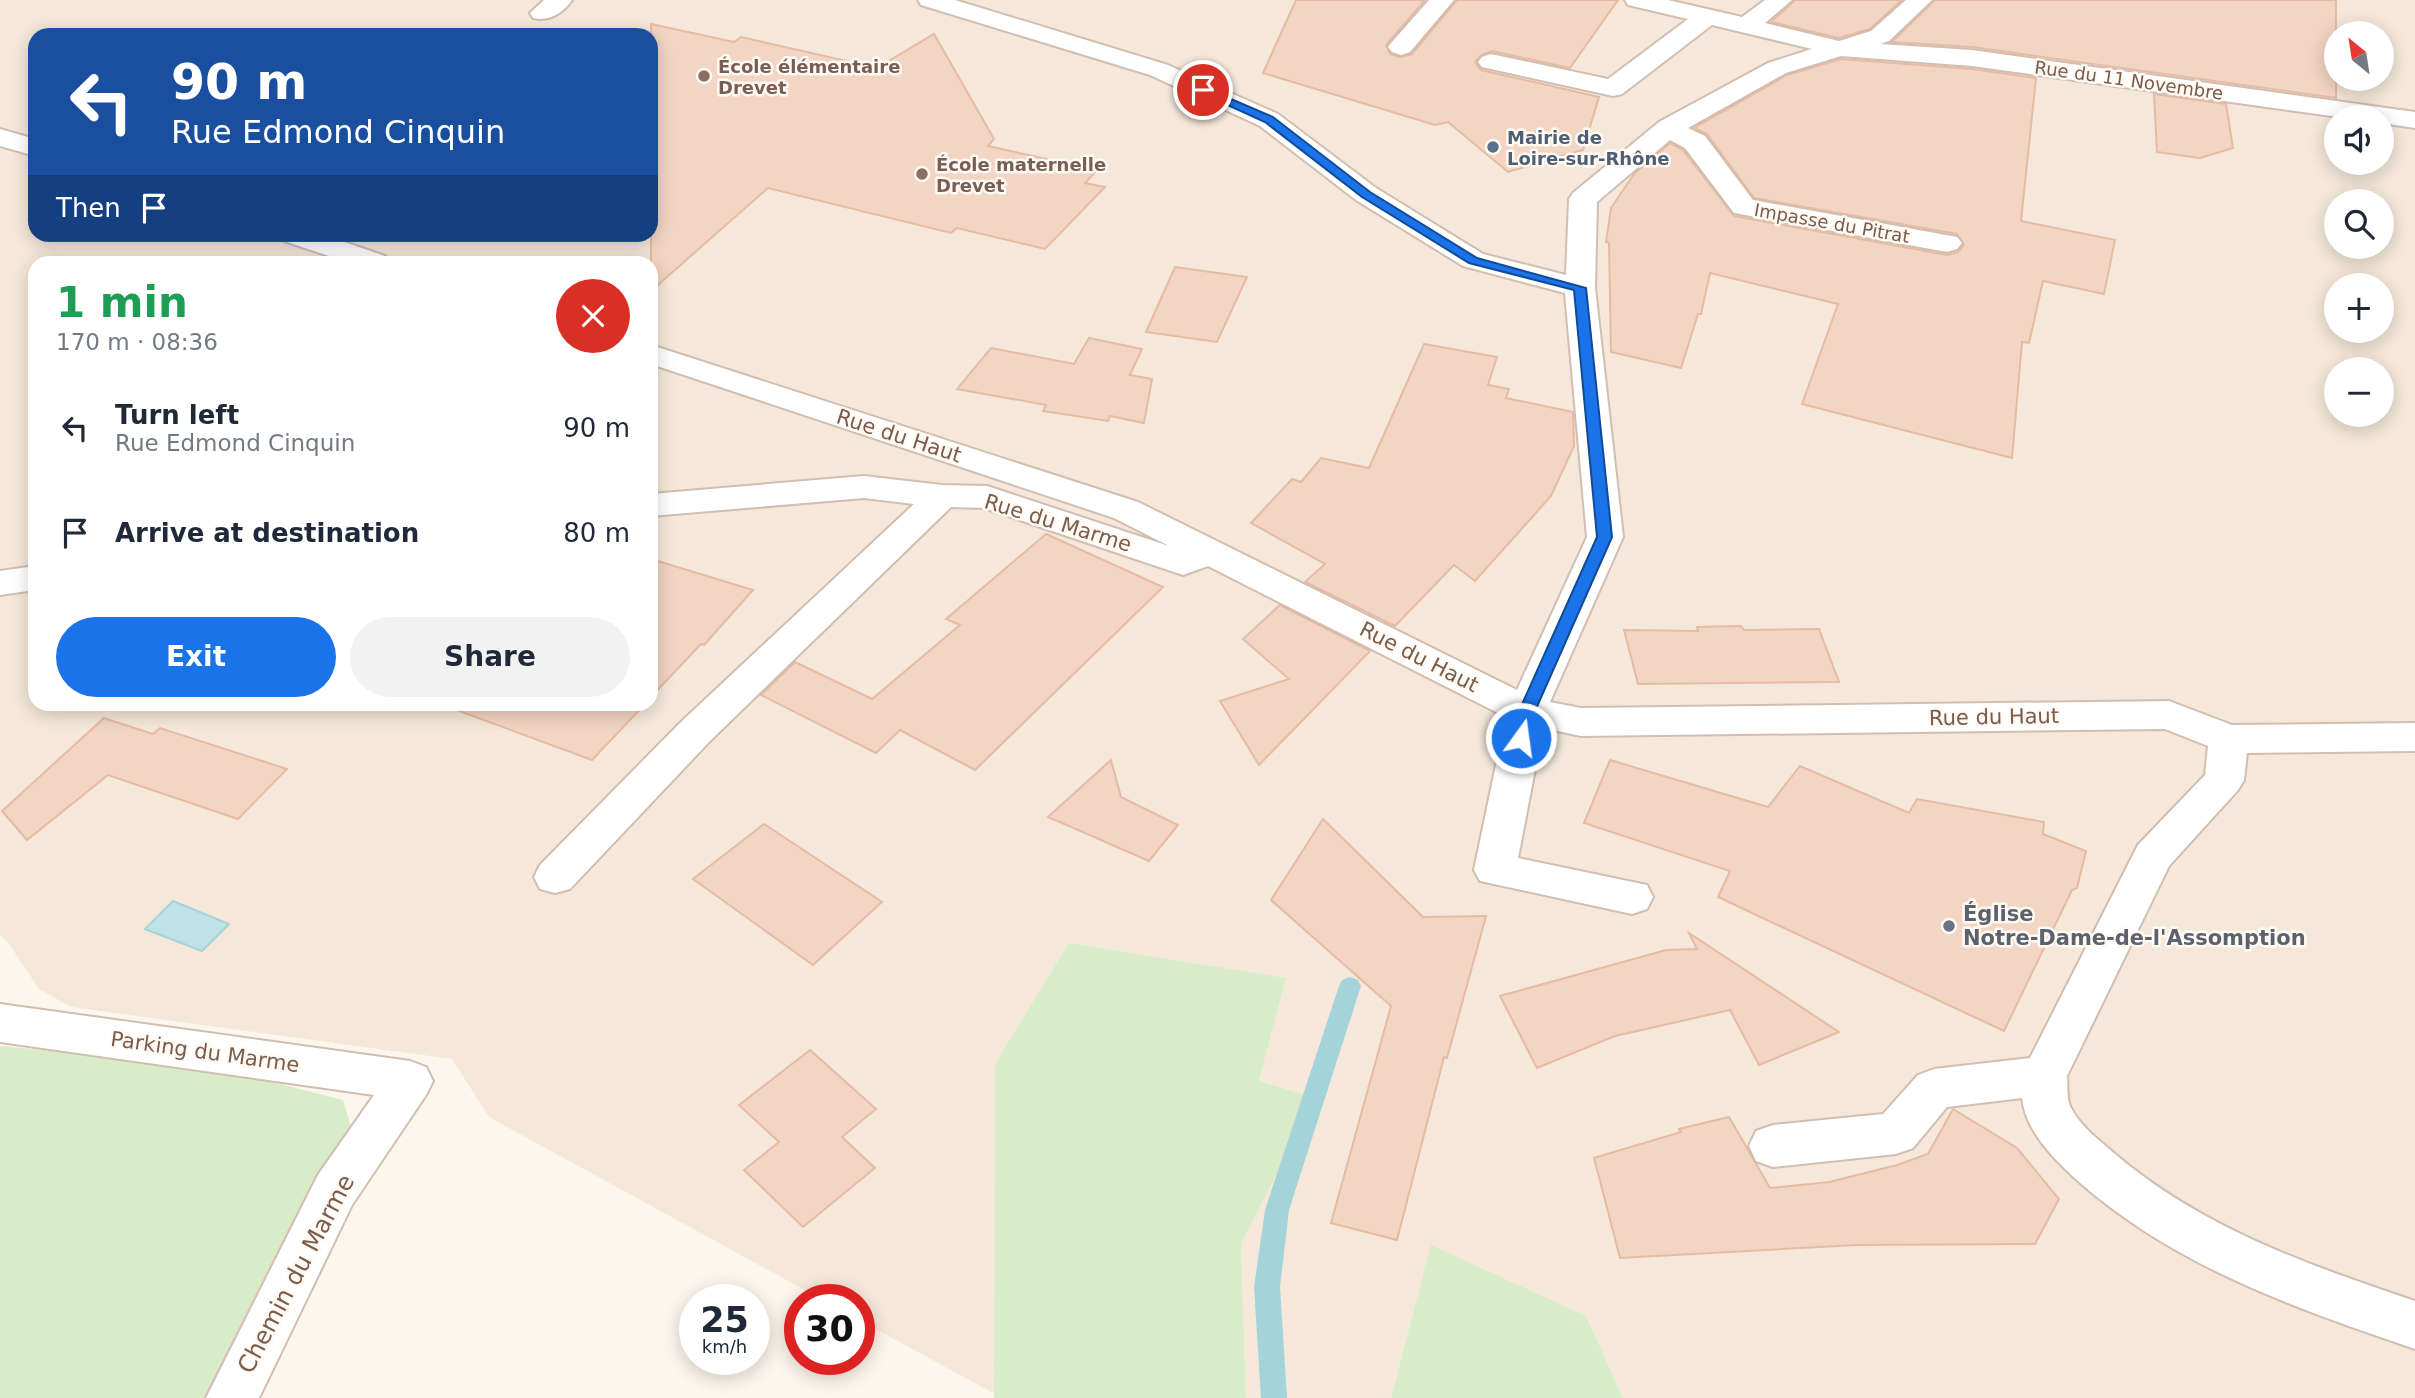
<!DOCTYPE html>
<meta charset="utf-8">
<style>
body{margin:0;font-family:"DejaVu Sans",sans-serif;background:#f2f2f3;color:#1f2937;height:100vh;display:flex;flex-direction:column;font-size:26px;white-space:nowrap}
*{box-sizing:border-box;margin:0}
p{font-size:23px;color:#747a83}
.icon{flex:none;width:38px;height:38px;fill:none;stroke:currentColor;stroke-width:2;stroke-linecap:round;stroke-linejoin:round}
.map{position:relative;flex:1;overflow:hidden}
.details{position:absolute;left:28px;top:256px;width:630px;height:455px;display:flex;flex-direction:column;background:#fff;border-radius:21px;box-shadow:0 4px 18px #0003}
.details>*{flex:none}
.top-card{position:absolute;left:28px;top:28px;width:630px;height:214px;border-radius:21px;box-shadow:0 4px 18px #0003;background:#1a4fa0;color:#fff;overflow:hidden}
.needle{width:46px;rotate:330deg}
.controls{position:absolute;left:2324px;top:21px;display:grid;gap:14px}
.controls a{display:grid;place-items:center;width:70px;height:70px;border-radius:50%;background:#fff;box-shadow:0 4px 18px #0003;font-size:35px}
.speed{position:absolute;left:679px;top:1284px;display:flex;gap:14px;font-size:35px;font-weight:700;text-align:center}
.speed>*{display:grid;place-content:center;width:91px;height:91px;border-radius:50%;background:#fff;box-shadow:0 4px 18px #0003;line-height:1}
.speed small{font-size:18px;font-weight:400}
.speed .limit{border:10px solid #d22;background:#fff;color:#111}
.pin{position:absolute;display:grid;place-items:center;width:60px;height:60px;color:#fff;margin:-30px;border:4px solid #fff;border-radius:50%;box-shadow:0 2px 7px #0007}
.me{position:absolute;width:77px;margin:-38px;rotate:14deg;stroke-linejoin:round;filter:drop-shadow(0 0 5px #0008)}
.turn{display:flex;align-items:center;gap:24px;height:147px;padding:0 28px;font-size:32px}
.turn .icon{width:91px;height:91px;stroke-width:2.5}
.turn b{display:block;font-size:49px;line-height:60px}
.then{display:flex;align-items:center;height:66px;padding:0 28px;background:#0003;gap:14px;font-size:26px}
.round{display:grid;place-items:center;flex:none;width:74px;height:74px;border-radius:37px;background:#f2f2f3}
.summary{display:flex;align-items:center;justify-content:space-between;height:119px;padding:0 28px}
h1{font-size:42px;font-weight:600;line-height:52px;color:#1e9e55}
.primary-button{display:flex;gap:14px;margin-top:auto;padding:14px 28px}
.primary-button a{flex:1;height:80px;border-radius:42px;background:#1a73e8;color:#fff;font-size:28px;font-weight:600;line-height:80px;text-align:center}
.primary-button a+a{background:#f2f2f3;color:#1f2937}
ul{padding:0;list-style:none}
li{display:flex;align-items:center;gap:21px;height:105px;padding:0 28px}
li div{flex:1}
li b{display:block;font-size:26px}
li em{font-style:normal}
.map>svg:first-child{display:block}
</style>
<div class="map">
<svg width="2415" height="1398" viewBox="0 0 2415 1398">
<rect width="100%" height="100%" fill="#fdf6ec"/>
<path fill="#f5e8da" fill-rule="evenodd" d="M 0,0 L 2415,0 L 2415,1398 L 1623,1398 L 1586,1316 L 1432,1246 L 1391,1398 L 1246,1398 L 1241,1244 L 1316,1098 L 1259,1081 L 1286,978 L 995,1064 L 995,1394 L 859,1320 L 859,1300 L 823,1300 L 489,1117 L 452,1059 L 71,1007 L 39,989 L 7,941 L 0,935 ZM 2336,33 L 2382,33 L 2382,79 L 2336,79 ZM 35,35 L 651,35 L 651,234 L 35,234 ZM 2336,117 L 2382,117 L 2382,163 L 2336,163 ZM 2336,201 L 2382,201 L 2382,247 L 2336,247 ZM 35,262 L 651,262 L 651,704 L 35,704 ZM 2336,285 L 2382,285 L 2382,331 L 2336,331 ZM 2336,369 L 2382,369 L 2382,415 L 2336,415 Z"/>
<g fill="#d8ecc9">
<path d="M 1069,943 L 1286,978 L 1259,1081 L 1316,1098 L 1241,1244 L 1246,1398 L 994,1398 L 995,1064 Z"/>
<path d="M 0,1046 L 202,1064 L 343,1100 L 351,1127 L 210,1398 L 0,1398 Z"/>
<path d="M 1431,1245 L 1586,1316 L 1623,1398 L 1391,1398 Z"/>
</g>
<path fill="#bfe3e8" stroke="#a5d3da" stroke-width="2" d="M 173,901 L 229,924 L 202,951 L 145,929 Z"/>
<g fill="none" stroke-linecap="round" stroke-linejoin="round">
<path fill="#a5d3da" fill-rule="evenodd" d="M 1350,977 L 1358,980 L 1361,986 L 1289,1210 L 1280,1287 L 1287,1398 L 1261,1398 L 1254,1287 L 1265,1210 L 1339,986 L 1342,980 Z"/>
</g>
<g fill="#f3d5c3" stroke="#e6bba3" stroke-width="2">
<path d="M 1296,0 L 1425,0 L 1386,45 L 1390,54 L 1400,57 L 1412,54 L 1457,0 L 1618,0 L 1570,68 L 1492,51 L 1481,55 L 1475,62 L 1481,70 L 1599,97 L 1583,150 L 1508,172 L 1448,122 L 1435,125 L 1263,73 Z"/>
<path d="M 1795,0 L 1902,0 L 1870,29 L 1839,38 L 1771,22 Z"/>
<path d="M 1935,0 L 2336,0 L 2336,98 L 1972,47 L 1892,42 Z"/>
<path d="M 651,24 L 734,42 L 741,37 L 877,68 L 934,34 L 994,139 L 988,146 L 1097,170 L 1085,183 L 1105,187 L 1045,249 L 957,228 L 951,233 L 768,188 L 651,291 Z"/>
<path d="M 1841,59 L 1972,69 L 2036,78 L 2021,221 L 2115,240 L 2104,294 L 2043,281 L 2029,343 L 2022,342 L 2012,458 L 1802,404 L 1838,304 L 1710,273 L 1701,314 L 1698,314 L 1681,368 L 1611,352 L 1609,243 L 1606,242 L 1611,208 L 1634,174 L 1670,143 L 1683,150 L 1734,216 L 1947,255 L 1958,252 L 1964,245 L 1957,234 L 1754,198 L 1707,134 L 1694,128 L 1787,75 Z"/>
<path d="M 2154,94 L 2226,104 L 2233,148 L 2200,158 L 2157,152 Z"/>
<path d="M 1175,267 L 1247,277 L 1217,342 L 1146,332 Z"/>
<path d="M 1089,338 L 1142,349 L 1130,375 L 1152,379 L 1144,423 L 1110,416 L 1108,421 L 1043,411 L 1046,405 L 957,389 L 991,348 L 1074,364 Z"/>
<path d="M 1424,344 L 1497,357 L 1488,385 L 1509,389 L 1506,398 L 1573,412 L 1574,446 L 1551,496 L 1475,581 L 1454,565 L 1395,626 L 1305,582 L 1325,564 L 1251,523 L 1292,479 L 1301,482 L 1321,458 L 1369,468 Z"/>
<path d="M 1046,534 L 1163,587 L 975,770 L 900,730 L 876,753 L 761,695 L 795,662 L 872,699 L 960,625 L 946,619 Z"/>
<path d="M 651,559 L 753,590 L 704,645 L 701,644 L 651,697 Z"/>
<path d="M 1280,605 L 1370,651 L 1259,765 L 1220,701 L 1289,679 L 1243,639 Z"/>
<path d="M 1741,626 L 1744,630 L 1819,629 L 1839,682 L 1638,684 L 1624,630 L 1698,631 L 1697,627 Z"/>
<path d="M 455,704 L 645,704 L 592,760 L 454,709 Z"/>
<path d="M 104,718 L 153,734 L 160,728 L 287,769 L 238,819 L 108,775 L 27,840 L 2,811 Z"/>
<path d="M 1111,760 L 1121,797 L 1178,825 L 1149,861 L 1048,817 Z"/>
<path d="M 1610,760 L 1768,807 L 1800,766 L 1909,813 L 1917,799 L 2044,822 L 2043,834 L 2086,851 L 2077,888 L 2072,890 L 2004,1031 L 1718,897 L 1730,871 L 1584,823 Z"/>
<path d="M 1323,819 L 1423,917 L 1486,916 L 1447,1058 L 1444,1057 L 1397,1240 L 1331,1223 L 1391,1006 L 1271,900 Z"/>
<path d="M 764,824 L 882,902 L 813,965 L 693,879 Z"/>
<path d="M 1689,933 L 1839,1032 L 1759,1065 L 1730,1010 L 1615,1036 L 1537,1068 L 1500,996 L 1666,950 L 1697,949 Z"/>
<path d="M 810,1050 L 876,1109 L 842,1137 L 875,1168 L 803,1227 L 744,1170 L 779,1142 L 739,1105 Z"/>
<path d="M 1953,1109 L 2017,1148 L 2059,1199 L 2035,1244 L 1856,1245 L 1620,1258 L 1594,1158 L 1681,1132 L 1679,1129 L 1729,1117 L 1770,1188 L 1829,1182 L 1897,1165 L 1928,1154 Z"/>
</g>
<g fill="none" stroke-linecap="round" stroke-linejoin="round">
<defs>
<g id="minor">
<path d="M 544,0 L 572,0 C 563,13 549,22 533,18 L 530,13 Z"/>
<path d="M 918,0 L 955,0 L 1168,65 L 1278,114 L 1376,188 L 1483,254 L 1566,275 L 1569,199 L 1573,193 L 1659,122 L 1768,63 L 1812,49 L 1712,25 L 1622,94 L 1613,96 L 1482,67 L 1478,62 L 1482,57 L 1491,54 L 1608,79 L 1688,19 L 1628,5 L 1625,0 L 1668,0 L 1742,17 L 1765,0 L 1792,0 L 1765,23 L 1839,41 L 1871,31 L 1906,0 L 1932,0 L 1889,41 L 1880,44 L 1972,50 L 2415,112 L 2415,128 L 2382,123 L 2382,117 L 2339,117 L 1972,66 L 1841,56 L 1786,73 L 1688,128 L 1705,136 L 1753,200 L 1957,237 L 1962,243 L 1957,249 L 1947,252 L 1734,213 L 1685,148 L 1670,140 L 1597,202 L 1595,288 L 1623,537 L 1550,702 L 1581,708 L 2169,701 L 2232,725 L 2415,723 L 2415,751 L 2247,753 L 2244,780 L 2238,790 L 2169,866 L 2067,1076 C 2068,1086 2066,1099 2071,1108 C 2080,1126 2100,1141 2115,1154 C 2202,1228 2308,1265 2415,1301 L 2415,1349 C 2295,1308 2174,1266 2078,1181 C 2054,1159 2026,1132 2022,1098 L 1947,1107 L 1913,1148 L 1896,1154 L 1773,1167 L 1756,1161 L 1749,1146 L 1756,1131 L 1773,1125 L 1883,1114 L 1918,1075 L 1934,1069 L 2030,1058 L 2138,845 L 2205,775 L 2208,746 L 2165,729 L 1581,736 L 1543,728 L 1518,858 L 1647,885 L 1653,897 L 1647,909 L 1632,914 L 1480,881 L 1474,870 L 1506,717 L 1208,566 L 1183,575 L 984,508 L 951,507 L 709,742 L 570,889 L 555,893 L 540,889 L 534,877 L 540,865 L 681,722 L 914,504 L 864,498 L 651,516 L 651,494 L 864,476 L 942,485 L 987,486 L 1169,546 L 1114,518 L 651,364 L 651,345 L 1138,502 L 1517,690 L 1587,537 L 1565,293 L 1463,266 L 1356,200 L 1260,126 L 1150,75 L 921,5 Z"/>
<path d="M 1429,0 L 1454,0 L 1410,52 L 1401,55 L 1392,52 L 1388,47 L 1392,42 Z"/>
<path d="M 0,129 L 35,139 L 35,156 L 0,146 Z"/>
<path d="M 277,234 L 321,234 L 385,256 L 390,262 L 347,262 L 281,240 Z"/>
<path d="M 35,566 L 35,590 L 0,595 L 0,571 Z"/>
<path d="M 0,1004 L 410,1061 L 426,1067 L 433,1081 L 426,1095 L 352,1205 L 259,1398 L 206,1398 L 318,1175 L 374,1095 L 0,1042 Z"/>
</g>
</defs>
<use href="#minor" stroke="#d1beb0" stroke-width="4"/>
<use href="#minor" fill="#fff" fill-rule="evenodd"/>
</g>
<path fill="#1a73e8" stroke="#114b97" stroke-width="2" d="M 1203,87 L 1273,117 L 1370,192 L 1477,258 L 1586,288 L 1612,537 L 1535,711 L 1527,742 L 1521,743 L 1513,738 L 1519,711 L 1597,537 L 1574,290 L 1469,263 L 1362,197 L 1265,122 L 1199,92 L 1198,90 Z"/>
<g fill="#8d6e63" stroke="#fffaf3" stroke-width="2.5">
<circle cx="704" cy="76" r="7"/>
<circle cx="922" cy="174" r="7"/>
</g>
<circle fill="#5c6f8a" stroke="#fffaf3" stroke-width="2.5" cx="1493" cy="147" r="7"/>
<circle fill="#6b7280" stroke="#fffaf3" stroke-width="2.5" cx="1949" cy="926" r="7"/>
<g text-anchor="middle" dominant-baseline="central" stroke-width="5" stroke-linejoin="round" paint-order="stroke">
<g font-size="18" font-weight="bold" fill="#785e54" stroke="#fffaf3" text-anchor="start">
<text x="718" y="66">École élémentaire<tspan x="718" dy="21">Drevet</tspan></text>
<text x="936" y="164">École maternelle<tspan x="936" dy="21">Drevet</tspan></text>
</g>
<g font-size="18" fill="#7a5c4d" stroke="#fffaf3">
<text transform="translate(2129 80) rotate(8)">Rue du 11 Novembre</text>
<text transform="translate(1832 223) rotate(10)">Impasse du Pitrat</text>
</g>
<g font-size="18" font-weight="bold" fill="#4e5e75" stroke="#fffaf3" text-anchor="start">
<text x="1507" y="137">Mairie de<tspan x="1507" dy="21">Loire-sur-Rhône</tspan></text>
</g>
<g font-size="21" fill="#7a5c4d" stroke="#fffaf3">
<text transform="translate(899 436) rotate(18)">Rue du Haut</text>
<text transform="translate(1058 523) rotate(17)">Rue du Marme</text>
<text transform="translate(1419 657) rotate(27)">Rue du Haut</text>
<text transform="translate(1994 717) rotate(-1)">Rue du Haut</text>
<text transform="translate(205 1052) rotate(8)">Parking du Marme</text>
</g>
<g font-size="21" font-weight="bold" fill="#5b616d" stroke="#fffaf3" text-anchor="start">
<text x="1963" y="914">Église<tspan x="1963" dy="24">Notre-Dame-de-l'Assomption</tspan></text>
</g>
<g font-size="24" fill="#7a5c4d" stroke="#fffaf3">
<text transform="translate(296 1274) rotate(-62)">Chemin du Marme</text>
</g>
</g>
</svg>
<div class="controls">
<a><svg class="needle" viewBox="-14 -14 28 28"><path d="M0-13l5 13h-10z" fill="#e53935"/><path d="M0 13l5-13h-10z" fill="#747a83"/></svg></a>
<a><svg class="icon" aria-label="sound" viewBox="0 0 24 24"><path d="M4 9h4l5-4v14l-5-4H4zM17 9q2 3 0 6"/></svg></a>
<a><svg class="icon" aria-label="search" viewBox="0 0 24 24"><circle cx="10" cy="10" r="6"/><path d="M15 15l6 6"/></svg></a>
<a>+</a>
<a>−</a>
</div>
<div class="speed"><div>25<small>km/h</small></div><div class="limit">30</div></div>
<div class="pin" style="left:1203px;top:90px;background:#d93025"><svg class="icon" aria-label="arrive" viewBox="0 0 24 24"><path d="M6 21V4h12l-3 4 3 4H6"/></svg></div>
<svg class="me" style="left:1521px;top:738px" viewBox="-20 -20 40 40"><circle r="17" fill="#1a73e8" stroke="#fff" stroke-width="3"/><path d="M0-11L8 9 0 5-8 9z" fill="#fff"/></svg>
<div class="top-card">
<div class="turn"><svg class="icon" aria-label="left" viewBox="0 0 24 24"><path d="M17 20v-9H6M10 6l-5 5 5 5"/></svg><div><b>90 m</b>Rue Edmond Cinquin</div></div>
<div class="then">Then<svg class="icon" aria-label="arrive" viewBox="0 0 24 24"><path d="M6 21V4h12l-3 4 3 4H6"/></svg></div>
</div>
<section class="details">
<div class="summary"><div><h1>1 min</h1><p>170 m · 08:36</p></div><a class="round" style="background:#d93025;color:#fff"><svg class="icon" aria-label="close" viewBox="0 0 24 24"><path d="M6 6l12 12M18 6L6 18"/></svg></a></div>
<ul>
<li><svg class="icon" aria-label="left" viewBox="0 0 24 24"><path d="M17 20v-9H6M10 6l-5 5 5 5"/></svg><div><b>Turn left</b><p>Rue Edmond Cinquin</p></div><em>90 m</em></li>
<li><svg class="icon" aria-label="arrive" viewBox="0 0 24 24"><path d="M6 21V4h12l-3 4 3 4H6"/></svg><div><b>Arrive at destination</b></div><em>80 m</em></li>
</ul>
<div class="primary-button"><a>Exit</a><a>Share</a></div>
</section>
</div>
